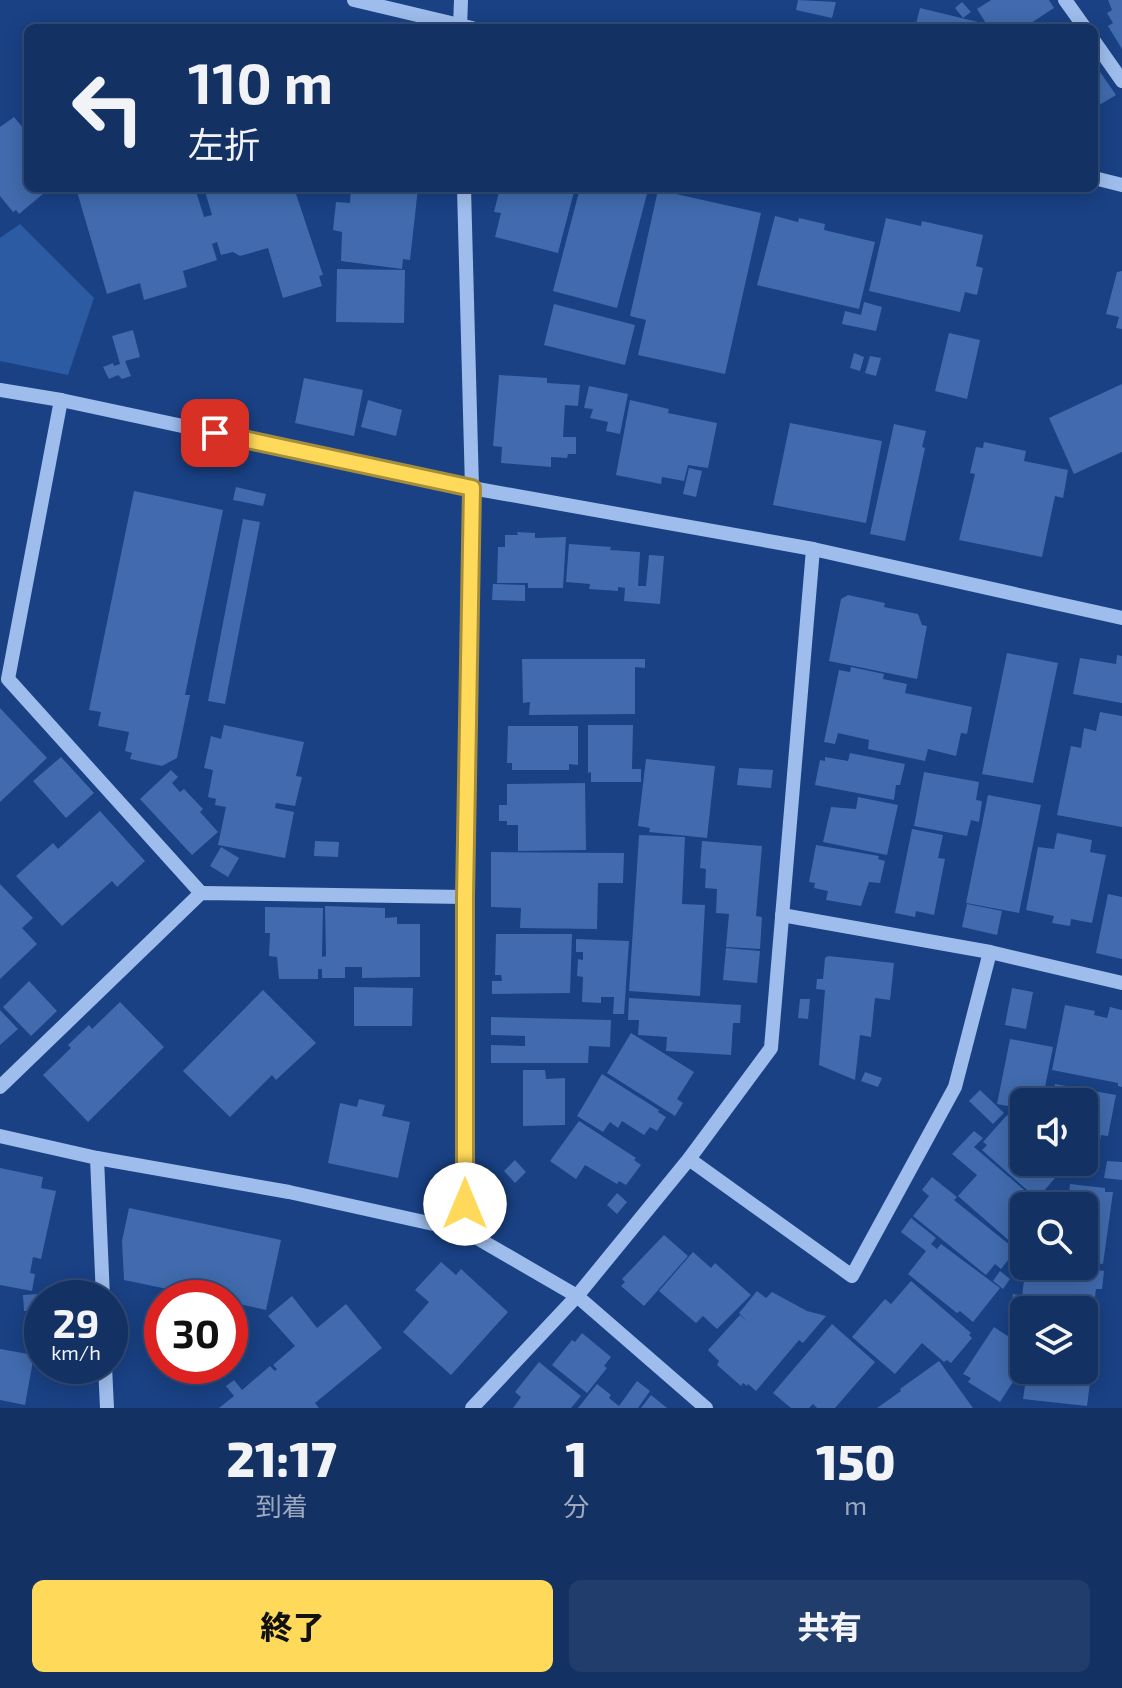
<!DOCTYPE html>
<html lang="ja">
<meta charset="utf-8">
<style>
body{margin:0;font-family:"Exo 2","Noto Sans JP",sans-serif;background:#203d6c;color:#f1f3f6;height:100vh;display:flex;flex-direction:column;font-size:30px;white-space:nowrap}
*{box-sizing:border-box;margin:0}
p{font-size:26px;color:#9da9be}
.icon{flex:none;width:44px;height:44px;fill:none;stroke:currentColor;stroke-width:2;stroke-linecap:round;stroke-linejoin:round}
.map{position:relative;height:1408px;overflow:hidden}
.sheet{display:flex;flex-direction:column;background:#133163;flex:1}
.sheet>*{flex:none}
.top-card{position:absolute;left:24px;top:24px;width:1074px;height:168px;border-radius:12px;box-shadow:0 4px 20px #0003,0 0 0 2px #324c78;background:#133163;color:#f1f3f6;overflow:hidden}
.buttons{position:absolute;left:1010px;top:1088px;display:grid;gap:16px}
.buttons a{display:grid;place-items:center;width:88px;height:88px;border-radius:12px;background:#133163;box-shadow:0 4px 20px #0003,0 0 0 2px #324c78;font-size:40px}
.speed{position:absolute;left:24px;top:1280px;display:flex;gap:16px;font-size:40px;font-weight:700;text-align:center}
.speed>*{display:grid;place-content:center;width:104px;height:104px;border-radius:50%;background:#133163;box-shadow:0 4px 20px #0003,0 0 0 2px #324c78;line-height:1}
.speed small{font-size:20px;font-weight:400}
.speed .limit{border:12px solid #d22;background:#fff;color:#111}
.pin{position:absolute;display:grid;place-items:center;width:68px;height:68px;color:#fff;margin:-34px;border-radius:16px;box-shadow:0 4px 12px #0006}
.me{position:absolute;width:88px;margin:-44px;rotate:0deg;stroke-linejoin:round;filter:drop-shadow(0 0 6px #0008)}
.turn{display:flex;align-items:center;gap:28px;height:168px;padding:0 32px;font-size:36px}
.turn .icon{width:104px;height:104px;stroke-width:2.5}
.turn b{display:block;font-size:56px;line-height:68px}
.eta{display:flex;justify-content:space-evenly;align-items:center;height:136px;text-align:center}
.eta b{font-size:48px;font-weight:800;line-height:56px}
.cta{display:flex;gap:16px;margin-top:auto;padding:16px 32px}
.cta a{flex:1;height:92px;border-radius:12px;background:#ffd959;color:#111;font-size:32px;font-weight:800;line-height:92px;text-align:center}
.cta a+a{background:#203d6c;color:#f1f3f6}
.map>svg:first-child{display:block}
</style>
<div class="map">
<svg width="1122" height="1408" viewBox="0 0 1122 1408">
<rect width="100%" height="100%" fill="#194184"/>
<path fill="#2c5aa3" d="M 20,224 L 94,298 L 68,375 L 0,361 L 0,238 Z"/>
<g fill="#416bae">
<path d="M 798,0 L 836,2 L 832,18 L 796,10 Z"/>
<path d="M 991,0 L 1049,0 L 1054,8 L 1031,23 L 1033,28 L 989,28 L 977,9 Z"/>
<path d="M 1108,0 L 1122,0 L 1122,49 L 1108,26 L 1113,23 L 1107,13 L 1112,10 Z"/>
<path d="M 962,2 L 971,12 L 963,18 L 955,8 Z"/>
<path d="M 920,8 L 982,23 L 981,28 L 915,28 Z"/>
<path d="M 1094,63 L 1116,95 L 1101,104 L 1094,103 Z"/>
<path d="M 14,117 L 28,134 L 28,188 L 50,188 L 19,214 L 16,210 L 13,212 L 0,196 L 0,127 Z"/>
<path d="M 76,188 L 195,188 L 204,217 L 212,215 L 204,188 L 294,188 L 323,275 L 319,276 L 322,286 L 283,298 L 268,248 L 240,256 L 233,252 L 221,255 L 217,242 L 212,244 L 217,260 L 183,271 L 187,287 L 144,300 L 140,283 L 107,294 Z"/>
<path d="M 351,188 L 418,188 L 410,260 L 403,259 L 402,269 L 341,261 L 342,232 L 333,230 L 336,202 L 350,203 Z"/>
<path d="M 500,188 L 575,188 L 558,253 L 495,237 L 501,213 L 494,212 Z"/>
<path d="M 580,188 L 648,190 L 617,308 L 553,291 Z"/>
<path d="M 658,190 L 761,213 L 725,374 L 638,355 L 646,320 L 630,316 Z"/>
<path d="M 775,216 L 798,222 L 799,218 L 825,224 L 824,230 L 875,242 L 859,309 L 757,285 Z"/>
<path d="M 886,218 L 921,226 L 922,221 L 983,235 L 976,266 L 983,268 L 977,295 L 965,292 L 960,312 L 869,291 Z"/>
<path d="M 337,269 L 405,270 L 404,323 L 336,322 Z"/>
<path d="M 1122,271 L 1122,329 L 1116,328 L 1119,317 L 1106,314 L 1117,272 Z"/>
<path d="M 864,302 L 882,307 L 876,331 L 842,324 L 845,311 L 861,315 Z"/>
<path d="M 554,304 L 635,325 L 625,365 L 544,345 Z"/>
<path d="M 133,330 L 140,357 L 125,361 L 131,376 L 122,379 L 118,375 L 109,379 L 103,367 L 113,363 L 114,366 L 120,364 L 112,336 Z"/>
<path d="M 949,333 L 980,340 L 967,399 L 935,391 Z"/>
<path d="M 854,353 L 864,357 L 860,371 L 850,368 Z"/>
<path d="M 870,356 L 881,358 L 876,376 L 865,373 Z"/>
<path d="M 499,375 L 547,378 L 547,383 L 580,385 L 578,406 L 565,405 L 563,437 L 576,437 L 576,454 L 568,454 L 567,458 L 551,457 L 551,467 L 501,463 L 502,447 L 493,446 Z"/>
<path d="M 304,378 L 363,390 L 354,436 L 295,423 Z"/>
<path d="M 1122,384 L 1122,452 L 1074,474 L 1049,418 Z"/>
<path d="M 589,386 L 628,394 L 620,434 L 606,431 L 608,422 L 590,418 L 593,409 L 584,408 Z"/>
<path d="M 368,400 L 402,410 L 396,436 L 361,427 Z"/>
<path d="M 630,400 L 669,409 L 668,413 L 717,423 L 708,468 L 688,465 L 684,481 L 662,477 L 661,484 L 616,475 Z"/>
<path d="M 790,423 L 882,441 L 866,523 L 773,505 Z"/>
<path d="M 894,424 L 926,431 L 922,447 L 925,448 L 905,541 L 870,534 Z"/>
<path d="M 984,442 L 1026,451 L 1024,461 L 1068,470 L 1063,498 L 1055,496 L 1042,557 L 959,540 L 975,474 L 970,473 L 976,447 L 983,448 Z"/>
<path d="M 689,468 L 702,471 L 696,497 L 683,494 Z"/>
<path d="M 236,487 L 266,494 L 263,506 L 233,500 Z"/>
<path d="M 134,491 L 223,510 L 185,695 L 190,695 L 177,758 L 162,766 L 130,759 L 132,753 L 125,751 L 129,732 L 98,726 L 101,712 L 89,710 Z"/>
<path d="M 243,519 L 260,522 L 225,704 L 208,701 Z"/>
<path d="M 517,532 L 535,533 L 535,538 L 566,537 L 563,588 L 528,588 L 528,583 L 497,583 L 498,547 L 505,547 L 505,535 L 518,535 Z"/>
<path d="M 569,544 L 611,547 L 610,550 L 640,552 L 638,586 L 646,586 L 649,555 L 664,556 L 660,604 L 624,601 L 625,588 L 618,587 L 618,591 L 589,589 L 590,584 L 566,582 Z"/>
<path d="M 493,584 L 525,585 L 525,601 L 492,600 Z"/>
<path d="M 848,595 L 885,603 L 884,607 L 918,614 L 922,625 L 927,626 L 917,679 L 829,661 L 841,599 Z"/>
<path d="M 1007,653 L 1058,663 L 1033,783 L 982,774 Z"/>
<path d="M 1117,655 L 1122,656 L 1122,703 L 1073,694 L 1080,658 L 1116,664 Z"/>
<path d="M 522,659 L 645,659 L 645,668 L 635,667 L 635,714 L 529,715 L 530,702 L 523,703 Z"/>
<path d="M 851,667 L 884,674 L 883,679 L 907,684 L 905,693 L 972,707 L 967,734 L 961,733 L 956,756 L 928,749 L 925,761 L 868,749 L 869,740 L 838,733 L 835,744 L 824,742 L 839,670 L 850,672 Z"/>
<path d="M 0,708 L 47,758 L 0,802 Z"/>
<path d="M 1100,712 L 1122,716 L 1122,827 L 1057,815 L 1071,746 L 1081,748 L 1084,728 L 1096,731 Z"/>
<path d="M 224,725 L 304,742 L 296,776 L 302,777 L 295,806 L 276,803 L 275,808 L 294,812 L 285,858 L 218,845 L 226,807 L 215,805 L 216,799 L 208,797 L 213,770 L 204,768 L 211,736 L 221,739 Z"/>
<path d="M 588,725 L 633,725 L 632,769 L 641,769 L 641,782 L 591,782 L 591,772 L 588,773 Z"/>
<path d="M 508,726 L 578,726 L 578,765 L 569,764 L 569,770 L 512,770 L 512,763 L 507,763 Z"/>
<path d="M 850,753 L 905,764 L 900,785 L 896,785 L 894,800 L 815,785 L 820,760 L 825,761 L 825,757 L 848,761 Z"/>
<path d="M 61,757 L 94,793 L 66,818 L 33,781 Z"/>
<path d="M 646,759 L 715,766 L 707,838 L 649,832 L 650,828 L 638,826 Z"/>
<path d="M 739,768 L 773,770 L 771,788 L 737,785 Z"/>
<path d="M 171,770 L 178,777 L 172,783 L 180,792 L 184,789 L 203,809 L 200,812 L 218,832 L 192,855 L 140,799 Z"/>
<path d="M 924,772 L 979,782 L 976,800 L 982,801 L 979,822 L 971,820 L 967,836 L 914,826 Z"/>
<path d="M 585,783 L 586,850 L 518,851 L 518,825 L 507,825 L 507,821 L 499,821 L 499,805 L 507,805 L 507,784 Z"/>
<path d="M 988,795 L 1041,805 L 1019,913 L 966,903 Z"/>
<path d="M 858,797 L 898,805 L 887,855 L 823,842 L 831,807 L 856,809 Z"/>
<path d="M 100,811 L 145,861 L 117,887 L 112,881 L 62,926 L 16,876 L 53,843 L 58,849 Z"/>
<path d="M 912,829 L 943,835 L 938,858 L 945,859 L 934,915 L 916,911 L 915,917 L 895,913 Z"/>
<path d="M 1057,833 L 1092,840 L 1090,852 L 1106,855 L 1092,923 L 1071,919 L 1070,926 L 1052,923 L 1054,916 L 1026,910 L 1038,847 L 1054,849 Z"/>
<path d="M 639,835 L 685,837 L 682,904 L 705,905 L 700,996 L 629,991 Z"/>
<path d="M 315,841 L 339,842 L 338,857 L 314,856 Z"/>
<path d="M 702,841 L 762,846 L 756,916 L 762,917 L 760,949 L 726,947 L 729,914 L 716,913 L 717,889 L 705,888 L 706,869 L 700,868 Z"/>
<path d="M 816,845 L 879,856 L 878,859 L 885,861 L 880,883 L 869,882 L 861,906 L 826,900 L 828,891 L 814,888 L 815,883 L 809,882 Z"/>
<path d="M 221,847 L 239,858 L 228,877 L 210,866 Z"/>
<path d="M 491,852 L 624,853 L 623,883 L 598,883 L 597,929 L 520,928 L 521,908 L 491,907 Z"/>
<path d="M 0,884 L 33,918 L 22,928 L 37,944 L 0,979 Z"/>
<path d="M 1108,894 L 1122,897 L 1122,959 L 1096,953 Z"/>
<path d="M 967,904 L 1002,911 L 997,935 L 962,927 Z"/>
<path d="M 325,906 L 385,908 L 385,918 L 397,917 L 397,924 L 420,924 L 420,977 L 362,978 L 362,967 L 345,967 L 345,978 L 322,978 L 322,969 L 318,969 L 318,979 L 279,979 L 277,957 L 269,956 L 270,933 L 265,933 L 265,907 L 323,908 L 322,957 L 326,956 Z"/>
<path d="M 496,934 L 572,934 L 570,993 L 492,994 L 492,981 L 502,981 L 501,975 L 495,975 Z"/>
<path d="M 576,939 L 629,941 L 624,1014 L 613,1014 L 614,997 L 601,997 L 601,1003 L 582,1002 L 583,977 L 577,976 L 578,959 L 583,960 L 583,952 L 576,952 Z"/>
<path d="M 726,948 L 760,951 L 757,983 L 723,980 Z"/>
<path d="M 828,956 L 894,963 L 890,1000 L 875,998 L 871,1037 L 860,1035 L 855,1080 L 819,1065 L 825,990 L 816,989 L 817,979 L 823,979 L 825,958 Z"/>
<path d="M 29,981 L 57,1011 L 31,1036 L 3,1007 Z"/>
<path d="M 354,987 L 413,988 L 412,1026 L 354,1026 Z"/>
<path d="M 1012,988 L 1033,992 L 1026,1029 L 1005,1025 Z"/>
<path d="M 263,990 L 316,1043 L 276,1080 L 272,1075 L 230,1117 L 183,1071 Z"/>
<path d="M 629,998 L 741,1005 L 740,1023 L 733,1023 L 731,1055 L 666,1051 L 667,1037 L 638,1035 L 639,1020 L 628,1020 Z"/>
<path d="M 800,999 L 810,999 L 808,1019 L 798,1018 Z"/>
<path d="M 120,1002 L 164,1047 L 88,1122 L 43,1075 L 71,1048 L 68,1045 L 89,1025 L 92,1029 Z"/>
<path d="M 1065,1005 L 1095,1011 L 1094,1015 L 1107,1018 L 1110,1007 L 1122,1010 L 1122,1087 L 1118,1086 L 1118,1083 L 1052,1070 Z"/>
<path d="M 0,1010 L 18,1029 L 0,1045 Z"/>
<path d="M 491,1017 L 611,1020 L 610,1047 L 589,1046 L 588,1063 L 491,1063 L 491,1045 L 525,1046 L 525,1036 L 491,1035 Z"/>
<path d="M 631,1033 L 694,1072 L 677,1099 L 683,1103 L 675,1116 L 607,1073 Z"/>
<path d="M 1010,1039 L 1053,1047 L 1042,1102 L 1024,1102 L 1024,1109 L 997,1104 Z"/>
<path d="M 523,1070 L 545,1070 L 546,1079 L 565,1078 L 565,1125 L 523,1126 Z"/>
<path d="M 865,1072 L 882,1078 L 878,1087 L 861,1081 Z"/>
<path d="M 602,1074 L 659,1110 L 658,1112 L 666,1117 L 657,1131 L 650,1127 L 644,1135 L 622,1121 L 618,1128 L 610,1122 L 603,1132 L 577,1116 Z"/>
<path d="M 1055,1084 L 1116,1095 L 1108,1136 L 1101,1135 L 1099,1147 L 1095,1149 L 1084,1146 L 1084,1102 L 1052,1102 Z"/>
<path d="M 980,1090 L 1004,1113 L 993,1124 L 969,1101 Z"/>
<path d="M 359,1099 L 385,1105 L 382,1116 L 410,1122 L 398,1178 L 328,1163 L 340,1103 L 357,1107 Z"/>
<path d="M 1007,1115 L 1024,1130 L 1024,1162 L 1060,1162 L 1065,1166 L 1044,1191 L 1055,1200 L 1050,1206 L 1045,1206 L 982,1150 L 987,1145 L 983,1142 Z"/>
<path d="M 579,1121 L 636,1158 L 634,1160 L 641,1165 L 626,1185 L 619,1181 L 617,1184 L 585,1165 L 576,1179 L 550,1161 Z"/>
<path d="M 974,1131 L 983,1138 L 974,1147 L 1043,1206 L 1024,1206 L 1024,1231 L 1013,1244 L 958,1196 L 977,1175 L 952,1154 Z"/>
<path d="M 515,1160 L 526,1172 L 515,1183 L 504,1171 Z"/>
<path d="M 1107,1161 L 1122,1162 L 1122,1180 L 1104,1178 Z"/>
<path d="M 0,1168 L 43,1177 L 41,1188 L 56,1191 L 41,1259 L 33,1257 L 30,1273 L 35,1274 L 32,1291 L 0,1285 Z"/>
<path d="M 932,1177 L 957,1197 L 954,1200 L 1016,1250 L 1001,1269 L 995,1264 L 986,1275 L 913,1216 L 929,1196 L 922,1190 Z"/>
<path d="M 1070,1184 L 1105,1188 L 1105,1192 L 1113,1192 L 1103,1264 L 1084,1262 L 1084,1206 L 1068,1206 Z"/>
<path d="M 617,1193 L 627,1202 L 617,1214 L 607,1205 Z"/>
<path d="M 129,1208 L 281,1240 L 266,1310 L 230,1302 L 230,1298 L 211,1298 L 124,1280 L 122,1241 Z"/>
<path d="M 911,1218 L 936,1238 L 931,1244 L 937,1249 L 941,1244 L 1000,1288 L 973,1322 L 960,1311 L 957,1313 L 908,1274 L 926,1251 L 901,1232 Z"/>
<path d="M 664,1235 L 688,1256 L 644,1306 L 621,1286 L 625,1282 L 622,1279 Z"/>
<path d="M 693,1252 L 711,1268 L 715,1263 L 751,1295 L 717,1329 L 703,1316 L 696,1323 L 659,1291 Z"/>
<path d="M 441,1262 L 456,1275 L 461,1269 L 508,1312 L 451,1375 L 403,1332 L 429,1302 L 415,1290 Z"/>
<path d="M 1026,1266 L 1064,1266 L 1104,1271 L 1102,1289 L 1096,1289 L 1091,1329 L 1084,1328 L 1084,1310 L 1024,1310 L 1024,1320 L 1010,1319 L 1013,1294 L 1022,1296 Z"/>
<path d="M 1000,1271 L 1010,1279 L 1003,1289 L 993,1281 Z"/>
<path d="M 911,1281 L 971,1333 L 969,1335 L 972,1338 L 951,1363 L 947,1360 L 944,1362 L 922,1343 L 895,1374 L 852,1337 L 885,1299 L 891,1304 Z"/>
<path d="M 757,1291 L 766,1298 L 772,1292 L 807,1311 L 826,1316 L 803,1343 L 799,1340 L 756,1391 L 748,1384 L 747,1386 L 743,1383 L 741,1386 L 717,1365 L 719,1361 L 708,1350 L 740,1315 L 749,1323 L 739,1313 Z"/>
<path d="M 39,1294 L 39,1311 L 24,1311 L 23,1295 Z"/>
<path d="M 73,1294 L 73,1298 L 41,1298 L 41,1295 Z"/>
<path d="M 292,1296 L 317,1328 L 346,1304 L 382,1348 L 315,1403 L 319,1408 L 219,1408 L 234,1396 L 226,1386 L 234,1380 L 242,1390 L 270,1366 L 275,1371 L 277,1369 L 273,1365 L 295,1346 L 268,1316 Z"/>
<path d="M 832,1324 L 875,1362 L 835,1408 L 817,1408 L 813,1404 L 809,1408 L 791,1408 L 773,1393 Z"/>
<path d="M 994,1327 L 1024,1347 L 1024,1365 L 1000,1402 L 968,1382 L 971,1378 L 963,1374 Z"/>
<path d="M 582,1333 L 611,1357 L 604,1366 L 607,1368 L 587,1393 L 552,1365 L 572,1340 L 575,1342 Z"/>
<path d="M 1084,1335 L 1096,1336 L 1087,1406 L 1023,1399 L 1027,1372 L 1084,1370 Z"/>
<path d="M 0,1349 L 34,1355 L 25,1405 L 0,1400 Z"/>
<path d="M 939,1361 L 973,1408 L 877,1408 L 901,1391 L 900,1389 Z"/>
<path d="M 539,1362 L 581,1396 L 571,1408 L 513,1408 L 521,1397 L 515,1392 Z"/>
<path d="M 637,1381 L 650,1391 L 638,1408 L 578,1408 L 597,1384 L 611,1395 L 609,1398 L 619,1406 Z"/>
<path d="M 651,1395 L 667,1408 L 641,1408 Z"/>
</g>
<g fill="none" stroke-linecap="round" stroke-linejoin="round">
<g stroke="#9ebdec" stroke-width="14">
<path d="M 354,0 L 472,28"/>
<path d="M 1065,0 L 1085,28"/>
<path d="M 460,28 L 461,0"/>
<path d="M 1094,41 L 1122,81"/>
<path d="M 1094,178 L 1122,185"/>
<path d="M 464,188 L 472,488 L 465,897 L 465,1231 L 577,1296 L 706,1408"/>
<path d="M 0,390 L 61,400 L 472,488 L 813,549 L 1122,618"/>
<path d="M 61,400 L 8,679 L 201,893"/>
<path d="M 782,915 L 990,952 L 1122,983"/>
<path d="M 0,1087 L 201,893 L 465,897"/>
<path d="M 0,1136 L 97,1158 L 289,1192 L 465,1231"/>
<path d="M 97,1158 L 103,1298"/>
<path d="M 689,1159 L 852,1276 L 955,1087 L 990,952"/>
<path d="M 105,1366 L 107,1408"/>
<path d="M 472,1408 L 577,1296 L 689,1159 L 771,1048 L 813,549"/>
</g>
</g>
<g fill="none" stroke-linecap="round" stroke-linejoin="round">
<defs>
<path id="route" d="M 215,433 L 472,488 L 465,897 L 465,1204"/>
</defs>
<use href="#route" stroke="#a68d3a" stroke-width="20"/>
<use href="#route" stroke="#ffd959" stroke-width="14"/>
</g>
</svg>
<div class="buttons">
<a><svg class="icon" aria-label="sound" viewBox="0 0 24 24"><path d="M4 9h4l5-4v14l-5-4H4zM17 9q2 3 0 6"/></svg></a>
<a><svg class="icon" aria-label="search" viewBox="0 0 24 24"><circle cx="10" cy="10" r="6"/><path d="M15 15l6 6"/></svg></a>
<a><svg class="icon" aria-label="layers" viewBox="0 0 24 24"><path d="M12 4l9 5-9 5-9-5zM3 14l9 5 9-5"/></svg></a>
</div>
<div class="speed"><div>29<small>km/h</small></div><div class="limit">30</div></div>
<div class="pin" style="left:215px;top:433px;background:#d93025"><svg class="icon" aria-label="arrive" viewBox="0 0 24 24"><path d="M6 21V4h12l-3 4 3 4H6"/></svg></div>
<svg class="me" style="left:465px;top:1204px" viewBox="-20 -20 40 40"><circle r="19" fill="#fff"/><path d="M0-13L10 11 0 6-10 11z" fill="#ffd959"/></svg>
<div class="top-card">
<div class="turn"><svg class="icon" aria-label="left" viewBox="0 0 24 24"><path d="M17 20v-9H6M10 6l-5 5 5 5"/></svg><div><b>110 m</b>左折</div></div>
</div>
</div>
<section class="sheet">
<div class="eta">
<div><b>21:17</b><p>到着</p></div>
<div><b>1</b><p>分</p></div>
<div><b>150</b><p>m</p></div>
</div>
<div class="cta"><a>終了</a><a>共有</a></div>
</section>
